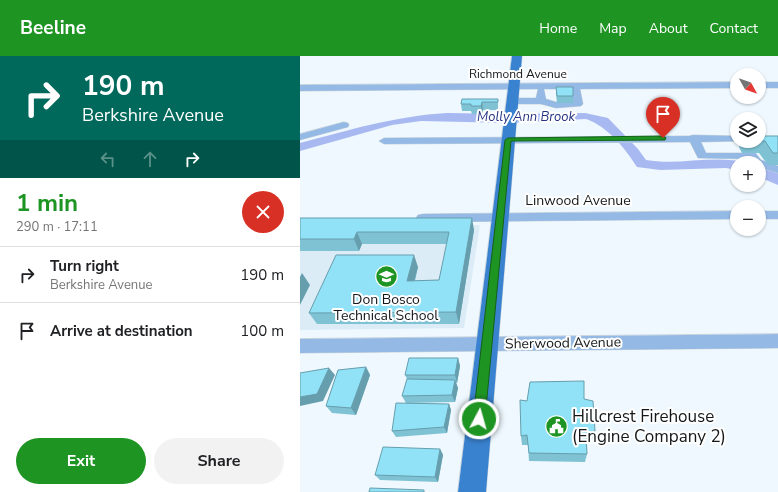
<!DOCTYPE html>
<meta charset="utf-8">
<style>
body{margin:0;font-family:"Nunito Sans",sans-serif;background:#f2f2f2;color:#202124;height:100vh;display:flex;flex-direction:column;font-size:15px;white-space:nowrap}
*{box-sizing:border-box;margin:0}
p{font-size:13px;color:#757577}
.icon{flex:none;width:22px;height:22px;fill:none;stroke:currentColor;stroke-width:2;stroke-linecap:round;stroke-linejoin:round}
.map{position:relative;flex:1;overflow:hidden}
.drawer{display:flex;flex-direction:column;background:#fff;width:300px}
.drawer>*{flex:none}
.top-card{background:#00695c;color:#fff;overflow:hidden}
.needle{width:26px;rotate:130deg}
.buttons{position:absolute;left:430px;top:12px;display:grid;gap:8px}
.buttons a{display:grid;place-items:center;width:36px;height:36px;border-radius:50%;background:#fff;box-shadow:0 1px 3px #0004;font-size:20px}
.pin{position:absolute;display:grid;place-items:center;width:34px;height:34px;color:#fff;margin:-41px -17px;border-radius:50% 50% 50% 0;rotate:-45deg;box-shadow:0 0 4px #0007}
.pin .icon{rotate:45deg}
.me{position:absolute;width:44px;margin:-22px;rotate:6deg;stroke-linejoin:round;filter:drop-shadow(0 0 3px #0008)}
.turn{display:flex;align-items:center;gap:14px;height:84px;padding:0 16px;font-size:18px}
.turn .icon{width:52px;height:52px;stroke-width:2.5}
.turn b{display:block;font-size:28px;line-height:34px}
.lanes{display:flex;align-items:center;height:38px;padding:0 16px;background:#0003;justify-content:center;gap:20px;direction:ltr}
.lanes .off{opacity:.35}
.round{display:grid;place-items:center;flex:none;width:42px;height:42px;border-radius:21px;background:#f2f2f2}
.summary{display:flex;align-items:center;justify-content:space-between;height:68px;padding:0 16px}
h1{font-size:24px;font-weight:700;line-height:30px;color:#1e9523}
.button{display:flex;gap:8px;margin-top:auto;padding:8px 16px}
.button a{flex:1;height:46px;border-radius:24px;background:#1e9523;color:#fff;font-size:16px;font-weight:700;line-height:46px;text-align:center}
.button a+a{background:#f2f2f2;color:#202124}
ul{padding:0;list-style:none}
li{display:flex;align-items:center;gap:12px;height:56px;padding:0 16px;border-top:1px solid #e0e0e0}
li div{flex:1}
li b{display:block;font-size:15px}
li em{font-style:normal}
header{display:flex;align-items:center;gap:24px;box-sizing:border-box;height:56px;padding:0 20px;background:#1e9523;color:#fff}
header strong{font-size:19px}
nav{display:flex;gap:22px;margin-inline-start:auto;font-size:14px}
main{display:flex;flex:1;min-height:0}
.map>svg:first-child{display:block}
</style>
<header>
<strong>Beeline</strong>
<nav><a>Home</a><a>Map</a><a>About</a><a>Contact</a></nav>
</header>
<main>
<section class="drawer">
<div class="top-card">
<div class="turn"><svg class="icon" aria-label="right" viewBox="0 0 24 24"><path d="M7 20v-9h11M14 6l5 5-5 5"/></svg><div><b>190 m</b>Berkshire Avenue</div></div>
<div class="lanes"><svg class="icon off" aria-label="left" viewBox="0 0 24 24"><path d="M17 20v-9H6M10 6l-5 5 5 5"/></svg><svg class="icon off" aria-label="ahead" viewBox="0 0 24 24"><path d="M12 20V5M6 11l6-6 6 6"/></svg><svg class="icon" aria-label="right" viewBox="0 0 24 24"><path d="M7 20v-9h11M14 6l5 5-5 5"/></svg></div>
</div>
<div class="summary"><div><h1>1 min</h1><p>290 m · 17:11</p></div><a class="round" style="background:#d93025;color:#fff"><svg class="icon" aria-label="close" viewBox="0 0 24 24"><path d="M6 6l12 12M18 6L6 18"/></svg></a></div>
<ul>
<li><svg class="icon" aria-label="right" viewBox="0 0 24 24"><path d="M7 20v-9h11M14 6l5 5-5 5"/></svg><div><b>Turn right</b><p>Berkshire Avenue</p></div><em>190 m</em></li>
<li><svg class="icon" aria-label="arrive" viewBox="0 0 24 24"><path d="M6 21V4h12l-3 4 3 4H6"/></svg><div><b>Arrive at destination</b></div><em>100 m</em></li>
</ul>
<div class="button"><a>Exit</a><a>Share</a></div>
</section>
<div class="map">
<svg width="478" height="436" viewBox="0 0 478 436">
<rect width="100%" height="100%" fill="#eef8fe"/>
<path fill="#dbecf7" d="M 180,169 L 164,272 L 0,274 L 0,171 Z"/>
<g fill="#a8b9f2">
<path d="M 147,57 L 211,58 L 285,57 L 308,62 L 338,93 L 346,104 C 380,110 414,98 448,107 L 437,107 L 437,114 L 426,112 L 360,114 L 337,111 C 325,92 307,70 286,63 L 210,67 L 121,65 L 92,69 L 0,95 L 0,87 C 50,74 95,60 147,57 Z"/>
<path d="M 459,110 L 478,117 L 478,129 L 459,121 Z"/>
</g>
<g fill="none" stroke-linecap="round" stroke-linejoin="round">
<defs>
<g id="minor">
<path d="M 437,26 L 437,32 L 280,33 L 283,48 L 281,50 L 256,52 L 241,48 L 212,48 L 207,45 L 212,42 L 236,42 L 238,33 L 0,35 L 0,29 ZM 244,33 L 271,33 L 273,45 L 256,46 L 246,43 Z"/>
<rect x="459" y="26" width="19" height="6"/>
<path d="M 44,66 L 48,67 L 49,69 L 48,71 L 0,84 L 0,78 Z"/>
<path d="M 393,79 L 437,80 L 437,85 L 441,85 L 401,86 L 406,97 L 445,97 L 450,94 L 454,95 L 461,104 L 478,110 L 478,117 L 459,111 L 459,107 L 452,107 L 449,103 L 398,102 L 390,86 L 84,88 L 79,85 L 84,82 L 389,80 Z"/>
<path d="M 437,155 L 437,163 L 123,166 L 118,165 L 116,162 L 118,159 L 123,158 Z"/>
<rect x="459" y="155" width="19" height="8"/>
<path d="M 478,278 L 478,292 L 0,297 L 0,283 Z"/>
</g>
<path id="major" d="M 212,0 L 222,0 L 186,436 L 158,436 Z"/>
</defs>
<use href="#minor" stroke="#cbd4da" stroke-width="1"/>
<use href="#major" stroke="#cbd4da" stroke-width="1"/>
<use href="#minor" fill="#94b9e4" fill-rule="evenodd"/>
<use href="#major" fill="#3982cf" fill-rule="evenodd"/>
</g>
<g fill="#7ec2d4">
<path d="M 256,31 L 273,40 L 273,47 L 257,47 L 256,38 Z"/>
<path d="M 198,43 L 198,54 L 183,54 L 182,58 L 172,58 L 171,55 L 162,55 L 161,48 Z"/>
<path d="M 478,80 L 478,109 L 468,109 L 459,97 L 442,97 L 439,91 L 441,85 L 459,85 Z"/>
<path d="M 0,162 L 174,174 L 159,268 L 17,268 L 9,257 L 118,211 L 115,225 L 139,224 L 147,188 L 62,188 L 59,195 L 0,195 Z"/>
<path d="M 158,302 L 160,310 L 157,327 L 156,327 L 158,332 L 155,346 L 108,347 L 149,348 L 151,354 L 147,377 L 96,381 L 92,375 L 106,347 L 102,340 L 107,323 L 105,319 Z"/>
<path d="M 66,311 L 70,319 L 56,359 L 32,357 L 26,350 Z"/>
<path d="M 284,343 L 295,375 L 292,385 L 286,386 L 287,398 L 285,406 L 229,405 L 228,389 L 222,389 L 221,380 L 227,345 Z"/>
<path d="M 140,393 L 143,399 L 138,426 L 80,424 L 75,419 Z"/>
</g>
<g fill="#669ead">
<path d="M 182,46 L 183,54 L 182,58 L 181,50 Z"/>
<path d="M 172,162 L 174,174 L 159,268 L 156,256 Z"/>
<path d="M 57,176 L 62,188 L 59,195 L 54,183 Z"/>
<path d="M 114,199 L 118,211 L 111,237 L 107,225 Z"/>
<path d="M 2,217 L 10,229 L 0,249 L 0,221 Z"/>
<path d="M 158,302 L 160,310 L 157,327 L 155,319 Z"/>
<path d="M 66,311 L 70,319 L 56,359 L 51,352 Z"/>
<path d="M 29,312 L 35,319 L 23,345 L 0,350 L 0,341 Z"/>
<path d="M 155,324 L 158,332 L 155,346 L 152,339 Z"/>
<path d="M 149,348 L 151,354 L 147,377 L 144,371 Z"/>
<path d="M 140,393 L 143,399 L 138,426 L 135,421 Z"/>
</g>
<g fill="#92e2f7" stroke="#669ead">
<path d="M 256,31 L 273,31 L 273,40 L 257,40 Z"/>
<path d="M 162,43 L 198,43 L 198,46 L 182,46 L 181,50 L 171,50 L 171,48 L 161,48 Z"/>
<path d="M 459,80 L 478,80 L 478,97 L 473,97 L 465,85 L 459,85 Z"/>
<path d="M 0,162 L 172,162 L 156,256 L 9,257 L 36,199 L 114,199 L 107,225 L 139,224 L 149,176 L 57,176 L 54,183 L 0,183 Z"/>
<path d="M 109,302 L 158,302 L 155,319 L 105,319 Z"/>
<path d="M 66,311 L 51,352 L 26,350 L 38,314 Z"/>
<path d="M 29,312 L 17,338 L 0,341 L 0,317 Z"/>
<path d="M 107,323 L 155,324 L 152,339 L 102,340 Z"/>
<path d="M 284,325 L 284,343 L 293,345 L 295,375 L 286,377 L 287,398 L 229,397 L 227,379 L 221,380 L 220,344 L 227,345 L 230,326 Z"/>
<path d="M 96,347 L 149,348 L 144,371 L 92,375 Z"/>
<path d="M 83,391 L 140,393 L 135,421 L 75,419 Z"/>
<path d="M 70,432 L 124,434 L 124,436 L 69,436 Z"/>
</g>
<path fill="#1e9523" stroke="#146117" d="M 363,80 L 366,82 L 365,84 L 211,85 L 185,363 L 183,368 L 179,369 L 175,368 L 173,363 L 205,84 L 208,82 Z"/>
<defs>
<symbol id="school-disc" viewBox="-11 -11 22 22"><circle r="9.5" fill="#1e9523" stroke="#fff"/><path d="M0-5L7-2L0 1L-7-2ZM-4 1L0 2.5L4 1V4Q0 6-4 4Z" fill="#fff"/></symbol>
<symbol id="civic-disc" viewBox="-11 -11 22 22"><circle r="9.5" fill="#1e9523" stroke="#fff"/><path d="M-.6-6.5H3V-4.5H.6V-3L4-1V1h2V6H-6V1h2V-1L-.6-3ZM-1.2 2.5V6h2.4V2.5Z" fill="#fff"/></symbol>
</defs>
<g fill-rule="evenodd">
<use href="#school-disc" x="74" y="208" width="25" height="25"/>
<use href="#civic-disc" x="244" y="358" width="25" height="25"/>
</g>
<g text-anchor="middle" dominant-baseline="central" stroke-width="4" stroke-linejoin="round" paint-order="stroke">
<g font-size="12" fill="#14181a" stroke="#fff">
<text x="218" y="18">Richmond Avenue</text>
</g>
<g font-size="13" font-style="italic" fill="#253382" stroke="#fff">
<text x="226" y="61">Molly Ann Brook</text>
</g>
<g font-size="14" fill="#14181a" stroke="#fff">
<text x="278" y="144">Linwood Avenue</text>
<text transform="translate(263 287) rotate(-1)">Sherwood Avenue</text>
</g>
<g font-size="14" fill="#14181a" stroke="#fff">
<text x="86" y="243">Don Bosco<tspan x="86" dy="16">Technical School</tspan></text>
</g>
<g font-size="17" fill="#14181a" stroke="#fff" text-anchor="start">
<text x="272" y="360">Hillcrest Firehouse<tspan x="272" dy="20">(Engine Company 2)</tspan></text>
</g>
</g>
</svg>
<div class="buttons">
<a><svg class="needle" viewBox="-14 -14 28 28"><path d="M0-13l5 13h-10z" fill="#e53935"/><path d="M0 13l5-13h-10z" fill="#757577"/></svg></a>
<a><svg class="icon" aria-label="layers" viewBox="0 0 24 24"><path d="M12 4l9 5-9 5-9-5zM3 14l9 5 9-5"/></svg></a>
<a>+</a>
<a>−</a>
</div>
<div class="pin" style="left:363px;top:82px;background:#d93025"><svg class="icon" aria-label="arrive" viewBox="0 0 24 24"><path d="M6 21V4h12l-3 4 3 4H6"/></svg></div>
<svg class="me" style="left:179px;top:363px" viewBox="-20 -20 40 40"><circle r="17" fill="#1e9523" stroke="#fff" stroke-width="3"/><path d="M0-11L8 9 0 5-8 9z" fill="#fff"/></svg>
</div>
</main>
